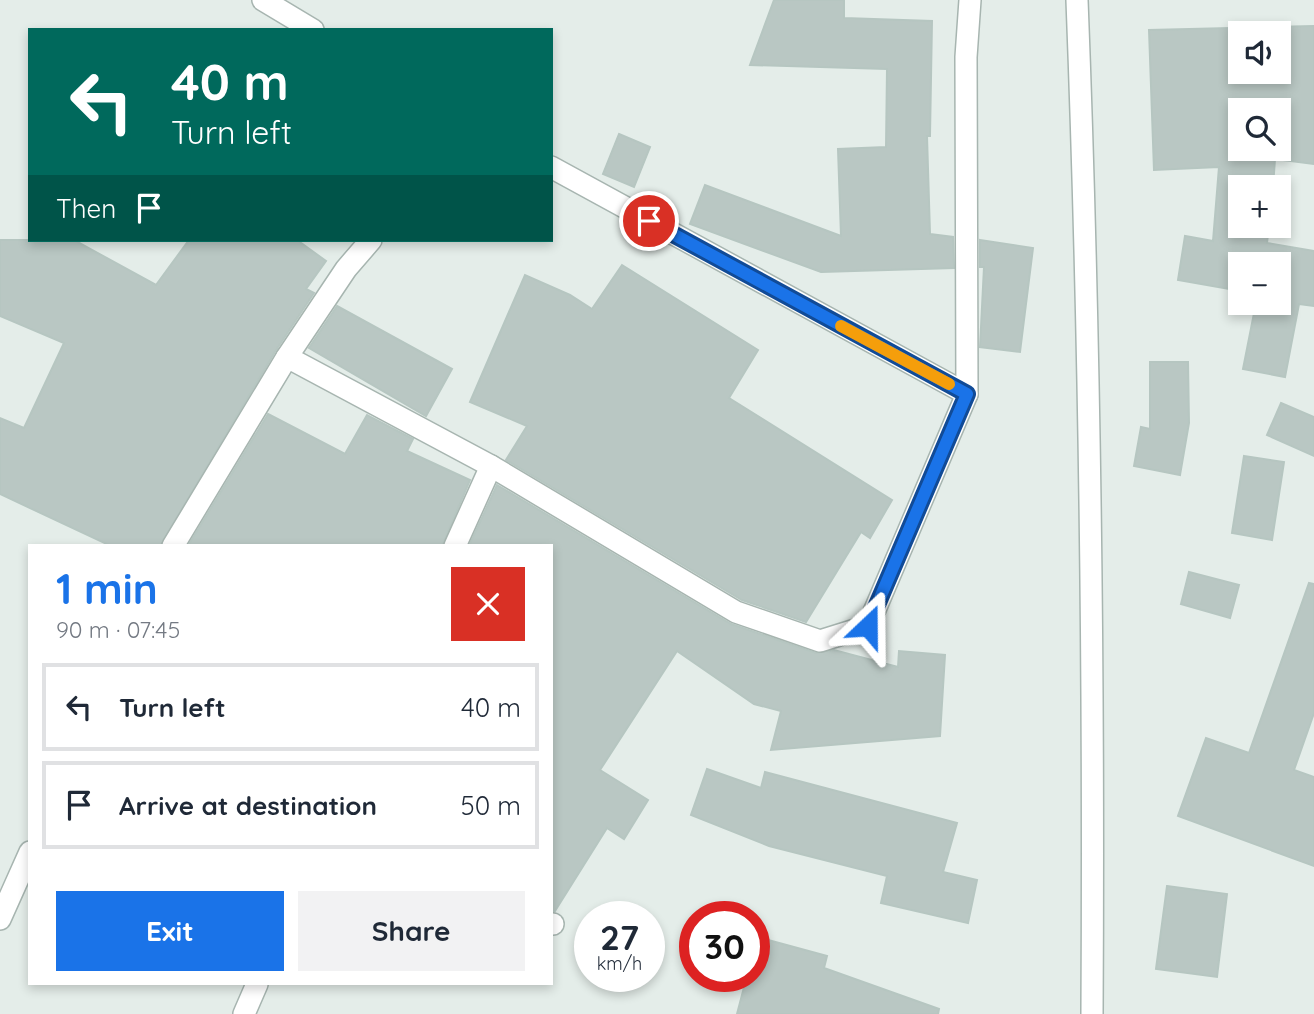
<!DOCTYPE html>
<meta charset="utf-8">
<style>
body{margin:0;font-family:Quicksand,sans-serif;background:#f2f2f3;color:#1f2937;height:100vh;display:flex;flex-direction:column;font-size:26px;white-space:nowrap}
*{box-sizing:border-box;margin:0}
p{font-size:23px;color:#747a83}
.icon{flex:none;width:38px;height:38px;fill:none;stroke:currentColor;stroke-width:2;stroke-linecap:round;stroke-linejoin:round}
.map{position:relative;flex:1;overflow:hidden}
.panel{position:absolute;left:28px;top:544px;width:525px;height:441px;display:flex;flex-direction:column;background:#fff;border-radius:0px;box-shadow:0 4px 10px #0003}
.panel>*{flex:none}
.hud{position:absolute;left:28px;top:28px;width:525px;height:214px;border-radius:0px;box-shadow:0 4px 10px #0003;background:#00695c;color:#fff;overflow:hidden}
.controls{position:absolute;left:1228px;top:21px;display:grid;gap:14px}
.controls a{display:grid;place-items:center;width:63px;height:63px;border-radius:0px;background:#fff;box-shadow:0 4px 10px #0003;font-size:35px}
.speed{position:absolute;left:574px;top:901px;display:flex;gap:14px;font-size:35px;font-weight:700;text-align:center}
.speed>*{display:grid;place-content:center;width:91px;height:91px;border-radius:50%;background:#fff;box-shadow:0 4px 10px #0003;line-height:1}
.speed small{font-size:18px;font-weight:400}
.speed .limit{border:10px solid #d22;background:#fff;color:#111}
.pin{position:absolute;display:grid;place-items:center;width:60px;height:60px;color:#fff;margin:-30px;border:4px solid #fff;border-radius:50%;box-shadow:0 2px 7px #0007}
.me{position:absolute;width:77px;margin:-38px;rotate:23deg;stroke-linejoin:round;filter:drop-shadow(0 0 5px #0008)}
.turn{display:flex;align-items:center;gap:24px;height:147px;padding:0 28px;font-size:32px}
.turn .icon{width:91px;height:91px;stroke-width:2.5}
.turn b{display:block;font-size:49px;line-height:60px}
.then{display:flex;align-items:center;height:66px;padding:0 28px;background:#0003;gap:14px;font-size:26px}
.round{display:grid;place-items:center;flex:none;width:74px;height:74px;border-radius:0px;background:#f2f2f3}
.headline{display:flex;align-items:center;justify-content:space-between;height:119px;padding:0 28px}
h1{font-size:42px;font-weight:700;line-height:52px;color:#1a73e8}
.primary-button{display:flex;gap:14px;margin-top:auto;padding:14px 28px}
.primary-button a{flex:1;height:80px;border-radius:0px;background:#1a73e8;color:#fff;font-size:28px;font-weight:700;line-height:80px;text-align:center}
.primary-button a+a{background:#f2f2f3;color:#1f2937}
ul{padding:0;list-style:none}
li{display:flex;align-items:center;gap:21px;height:88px;margin:0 14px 10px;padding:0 14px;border:4px solid #e0e1e3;border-radius:0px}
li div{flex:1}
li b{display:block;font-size:26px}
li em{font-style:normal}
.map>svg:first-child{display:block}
</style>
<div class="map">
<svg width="1314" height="1014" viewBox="0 0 1314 1014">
<rect width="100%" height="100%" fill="#e4ede9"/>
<g fill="#b9c7c3" stroke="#b6c6c1" stroke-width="2" fill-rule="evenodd">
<path d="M 774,0 L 844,0 L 844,18 L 932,21 L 930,136 L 927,136 L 930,234 L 953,237 L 954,268 L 821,272 L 690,224 L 705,185 L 841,236 L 838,149 L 886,147 L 887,69 L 750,65 Z"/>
<path d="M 1314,26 L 1314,164 L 1275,159 L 1273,187 L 1241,187 L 1241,226 L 1269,226 L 1267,243 L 1314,251 L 1314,306 L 1299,304 L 1285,377 L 1243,369 L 1256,303 L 1279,303 L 1279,264 L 1241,264 L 1241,291 L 1178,280 L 1185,236 L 1213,241 L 1219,167 L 1154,170 L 1149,30 ZM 1241,33 L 1279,33 L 1279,72 L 1241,72 ZM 1241,110 L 1279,110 L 1279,149 L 1241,149 Z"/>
<path d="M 619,134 L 650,147 L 634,187 L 603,174 Z"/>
<path d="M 0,240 L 74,240 L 156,285 L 189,240 L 297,240 L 326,261 L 306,289 L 314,293 L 276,350 L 160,546 L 111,546 L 0,494 L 0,418 L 24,428 L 64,343 L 0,316 Z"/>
<path d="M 980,240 L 1033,248 L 1020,352 L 980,347 L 984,267 L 980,267 Z"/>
<path d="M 622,265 L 758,350 L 729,398 L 892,500 L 870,538 L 861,532 L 806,622 L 742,600 L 506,460 L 527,426 L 470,402 L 525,275 L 570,295 L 592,309 Z"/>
<path d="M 337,306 L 452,369 L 426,416 L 309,348 Z"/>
<path d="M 1150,362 L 1188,362 L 1189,423 L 1180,475 L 1134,466 L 1141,427 L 1150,429 Z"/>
<path d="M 1281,403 L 1314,417 L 1314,456 L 1267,435 Z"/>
<path d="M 268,414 L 345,454 L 367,415 L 413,439 L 407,451 L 470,480 L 442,546 L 188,546 Z"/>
<path d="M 1244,456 L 1284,462 L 1272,540 L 1232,533 Z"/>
<path d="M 497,485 L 731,624 L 816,653 L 834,650 L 898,667 L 899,651 L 945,655 L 940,736 L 771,750 L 781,711 L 754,704 L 677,651 L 600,770 L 648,800 L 624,839 L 607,828 L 555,911 L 551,911 L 551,546 L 469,546 Z"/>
<path d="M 1189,572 L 1239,585 L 1230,618 L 1181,604 Z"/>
<path d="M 1309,583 L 1314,584 L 1314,713 L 1294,770 L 1314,777 L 1314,866 L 1178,816 L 1206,738 L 1249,753 Z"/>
<path d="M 707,769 L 761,788 L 765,772 L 957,823 L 943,872 L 977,880 L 968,923 L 881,903 L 887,876 L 769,846 L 691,815 Z"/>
<path d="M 1167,886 L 1227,894 L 1217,977 L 1156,969 Z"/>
<path d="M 757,937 L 827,956 L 824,968 L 939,1009 L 938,1014 L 737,1014 L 747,976 L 754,976 Z"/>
</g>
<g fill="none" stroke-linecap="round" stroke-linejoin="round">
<defs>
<g id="street">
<path d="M 263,0 L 313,30"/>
<path d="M 1077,0 C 1090,338 1094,676 1092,1014"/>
<path d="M 551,167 L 967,394"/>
<path d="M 287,357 L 491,466 L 736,612 L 820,641 L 868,626 L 967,394 L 966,57 L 970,0"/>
<path d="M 173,546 L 287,357 L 346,269 L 371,240"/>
<path d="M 455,546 L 491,466"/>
<path d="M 0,919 L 30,852"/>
<path d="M 551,924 L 553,924"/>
<path d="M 244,1014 L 257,984"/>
</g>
</defs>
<use href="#street" stroke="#a7b5b0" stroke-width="24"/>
<use href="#street" stroke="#fff" stroke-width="21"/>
</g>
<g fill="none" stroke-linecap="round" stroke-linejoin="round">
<defs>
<path id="route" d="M 649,221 L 967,394 L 868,626"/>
</defs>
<use href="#route" stroke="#114b97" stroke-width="18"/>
<use href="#route" stroke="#1a73e8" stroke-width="12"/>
<path stroke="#f59e0b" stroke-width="12" d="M 841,326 L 949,384"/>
</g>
</svg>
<div class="controls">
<a><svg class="icon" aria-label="sound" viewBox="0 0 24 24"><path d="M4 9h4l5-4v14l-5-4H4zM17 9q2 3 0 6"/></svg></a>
<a><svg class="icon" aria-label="search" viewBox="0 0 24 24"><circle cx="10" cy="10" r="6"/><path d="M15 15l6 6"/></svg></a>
<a>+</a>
<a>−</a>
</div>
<div class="speed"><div>27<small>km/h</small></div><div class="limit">30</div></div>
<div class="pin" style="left:649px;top:221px;background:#d93025"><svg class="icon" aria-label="arrive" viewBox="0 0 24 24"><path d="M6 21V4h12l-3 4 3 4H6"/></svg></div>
<svg class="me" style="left:868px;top:626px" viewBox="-20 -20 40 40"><path d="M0-17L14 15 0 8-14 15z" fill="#1a73e8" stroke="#fff" stroke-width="4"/></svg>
<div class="hud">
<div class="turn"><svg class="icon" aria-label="left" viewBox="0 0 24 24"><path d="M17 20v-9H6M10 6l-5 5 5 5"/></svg><div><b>40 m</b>Turn left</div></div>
<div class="then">Then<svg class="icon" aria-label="arrive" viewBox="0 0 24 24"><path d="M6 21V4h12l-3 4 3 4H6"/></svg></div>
</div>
<section class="panel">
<div class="headline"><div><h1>1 min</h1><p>90 m · 07:45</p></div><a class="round" style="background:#d93025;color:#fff"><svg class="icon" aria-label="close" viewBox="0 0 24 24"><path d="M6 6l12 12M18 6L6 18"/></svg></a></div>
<ul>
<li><svg class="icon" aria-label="left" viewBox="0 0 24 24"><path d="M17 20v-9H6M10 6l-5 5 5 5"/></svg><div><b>Turn left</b></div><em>40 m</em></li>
<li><svg class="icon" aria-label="arrive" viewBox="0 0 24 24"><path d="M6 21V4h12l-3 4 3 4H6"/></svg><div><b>Arrive at destination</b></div><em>50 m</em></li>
</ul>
<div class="primary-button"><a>Exit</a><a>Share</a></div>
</section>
</div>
